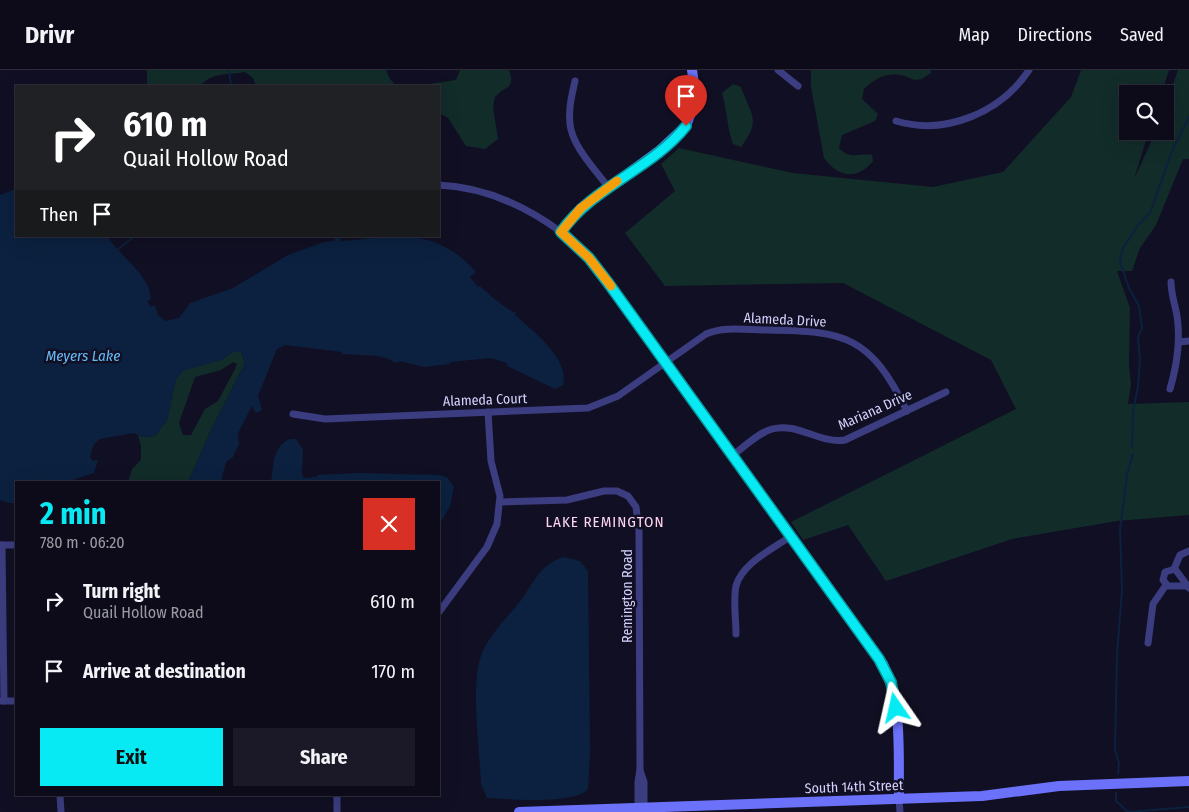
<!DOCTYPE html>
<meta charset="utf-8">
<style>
body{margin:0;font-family:"Fira Sans Condensed",sans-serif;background:#1b1927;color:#f1f3f6;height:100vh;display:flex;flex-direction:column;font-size:19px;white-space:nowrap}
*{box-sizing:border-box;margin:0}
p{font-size:16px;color:#9a9ba2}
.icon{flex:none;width:28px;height:28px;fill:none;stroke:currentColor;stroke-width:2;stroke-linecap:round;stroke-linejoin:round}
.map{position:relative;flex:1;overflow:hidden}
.side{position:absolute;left:15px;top:411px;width:425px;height:315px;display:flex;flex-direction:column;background:#0d0b1a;border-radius:0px;box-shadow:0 5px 20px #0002,0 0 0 1px #2d2b39}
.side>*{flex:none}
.hud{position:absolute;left:15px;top:15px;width:425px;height:152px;border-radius:0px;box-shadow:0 5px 20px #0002,0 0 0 1px #2d2b39;background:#202124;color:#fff;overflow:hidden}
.fabs{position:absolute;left:1119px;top:15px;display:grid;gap:10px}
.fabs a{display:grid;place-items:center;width:55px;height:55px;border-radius:0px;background:#0d0b1a;box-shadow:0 5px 20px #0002,0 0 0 1px #2d2b39;font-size:25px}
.pin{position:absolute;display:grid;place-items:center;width:42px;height:42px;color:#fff;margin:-51px -21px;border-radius:50% 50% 50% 0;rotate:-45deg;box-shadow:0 0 5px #0007}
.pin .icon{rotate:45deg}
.me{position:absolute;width:55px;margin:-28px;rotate:349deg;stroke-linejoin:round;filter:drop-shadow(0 0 4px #0008)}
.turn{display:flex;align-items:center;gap:18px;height:105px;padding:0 25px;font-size:22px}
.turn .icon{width:65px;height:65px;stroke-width:2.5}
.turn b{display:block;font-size:35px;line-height:42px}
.then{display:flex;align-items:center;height:48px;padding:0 25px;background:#0003;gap:10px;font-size:19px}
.round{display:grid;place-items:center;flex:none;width:52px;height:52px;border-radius:0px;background:#1b1927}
.headline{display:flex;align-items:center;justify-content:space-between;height:85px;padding:0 25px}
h1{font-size:30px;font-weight:700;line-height:38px;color:#08eaf3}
.button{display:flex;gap:10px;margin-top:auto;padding:10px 25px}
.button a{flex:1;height:58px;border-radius:0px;background:#08eaf3;color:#111;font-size:20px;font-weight:700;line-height:58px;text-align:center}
.button a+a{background:#1b1927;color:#f1f3f6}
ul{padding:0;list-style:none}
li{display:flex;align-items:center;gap:15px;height:70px;padding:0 25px}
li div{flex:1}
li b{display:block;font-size:19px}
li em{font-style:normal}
header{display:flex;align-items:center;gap:30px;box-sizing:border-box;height:70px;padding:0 25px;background:#0d0b1a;border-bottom:1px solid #2d2b39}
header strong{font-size:24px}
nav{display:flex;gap:28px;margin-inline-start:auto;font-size:18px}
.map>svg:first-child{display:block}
</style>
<header>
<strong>Drivr</strong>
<nav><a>Map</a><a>Directions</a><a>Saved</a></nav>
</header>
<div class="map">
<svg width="1189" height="742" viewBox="0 0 1189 742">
<rect width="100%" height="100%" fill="#110f23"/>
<g fill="#122c2a" fill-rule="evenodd">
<path d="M 147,0 L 386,0 L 390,9 L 396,16 L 256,16 L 253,8 L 245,2 C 230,5 210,2 201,16 L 147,16 Z"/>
<path d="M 460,0 L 509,0 C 516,20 505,15 495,27 L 493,37 L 498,69 L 485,79 L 466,76 L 448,48 L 439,43 L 439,16 L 415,16 L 456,10 Z"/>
<path d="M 811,0 L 930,0 L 931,3 L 922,9 L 914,10 C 896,0 879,4 864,19 L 862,29 L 878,44 L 875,51 L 842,65 L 839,78 C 850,90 858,83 872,85 L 873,91 C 857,111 838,107 824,88 L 811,17 Z"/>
<path d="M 1081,0 L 1169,0 L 1161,24 L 1128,24 L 1128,61 L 1149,61 L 1134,109 L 1156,61 L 1165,61 L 1165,38 L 1178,0 L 1189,0 L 1189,89 L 1183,89 L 1156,155 L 1140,178 L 1132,201 L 1117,201 L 1130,238 L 1129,295 L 1131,315 L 1128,334 L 1189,332 L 1189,445 L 1117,451 L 1012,469 L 886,511 L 848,455 L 803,470 L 791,452 L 1016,339 L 991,290 L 843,213 L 665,216 L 625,163 L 675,121 L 661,94 L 679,78 L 793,103 L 933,117 L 1003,102 L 1071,27 Z"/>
<path d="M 733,14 L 741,17 C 751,46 762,49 741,77 L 733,74 C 727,57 727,41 722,23 Z"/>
<path d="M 235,281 L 241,282 L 245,293 L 212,358 L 188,412 L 128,412 L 132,399 L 141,390 L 141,376 L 138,365 L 143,367 L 155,366 L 167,350 L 176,309 L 183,300 L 221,290 ZM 233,292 L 237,294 L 235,299 L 218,331 L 205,339 L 191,365 L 183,365 L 179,353 L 195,307 L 221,300 Z"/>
</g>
<g fill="#0b213f">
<path d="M 16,119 L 16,166 L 107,166 C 119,186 150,204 151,229 L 147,231 L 151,237 L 155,235 L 158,245 L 166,251 L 179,248 L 190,233 L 233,218 L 288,185 L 324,172 L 334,171 L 335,168 L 340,168 L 341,171 C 397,167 434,155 476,202 L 470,207 L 478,217 L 480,216 C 487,223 507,240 516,243 L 515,245 C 533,261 570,289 563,315 L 555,319 L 507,296 L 507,293 L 490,288 L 451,292 L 449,294 L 425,297 L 399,291 L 398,293 L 392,292 L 391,290 L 379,286 L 342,284 L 342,282 L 285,275 L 277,279 L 258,326 L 262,340 L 256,343 L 252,336 L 238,363 L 239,374 L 233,387 L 226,392 L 221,412 L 188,412 L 212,358 L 245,293 L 241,282 L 235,281 L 221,290 L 183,301 L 176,309 L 167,350 L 155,366 L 143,367 L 134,363 L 100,369 L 94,374 L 90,387 L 93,391 L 98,390 L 94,403 L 67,412 L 16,412 L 16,433 L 9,433 L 0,430 L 0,125 Z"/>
<path d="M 290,369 L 296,369 L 303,380 L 302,404 L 304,408 L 317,407 L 317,405 L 359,403 L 439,405 L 447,407 L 454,417 L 450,436 L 439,456 L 439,412 L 271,412 C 274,395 272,377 290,369 Z"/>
<path d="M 564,487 L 580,491 L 588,501 L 590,682 L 588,719 C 575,735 508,729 487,728 L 481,714 C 480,681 469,609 483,581 C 492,561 509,546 522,529 C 534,511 542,493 564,487 Z"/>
</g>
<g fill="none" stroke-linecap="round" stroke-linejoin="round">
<g stroke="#0b213f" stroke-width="2">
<path d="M 229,0 L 231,16"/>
<path d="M 117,180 L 135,166"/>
<path d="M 1132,378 L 1133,341 L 1138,317 L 1140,291 L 1138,267 L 1142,258 L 1139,236 L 1129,218 L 1120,192 L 1122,180 L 1138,155 L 1150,143 L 1172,81 L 1189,47"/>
<path d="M 1118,704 L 1119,693 L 1115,679 L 1117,584 L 1122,520 L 1120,459 L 1127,405 L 1133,384"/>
<path d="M 1116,723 L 1116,731 L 1128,742 L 1189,737"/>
</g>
<g stroke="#3b3d80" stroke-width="7">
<path d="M 778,0 L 798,16"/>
<path d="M 575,11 C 572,25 568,39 570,54 C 572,76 595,99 608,117"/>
<path d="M 896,51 C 946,66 1001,42 1029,0"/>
<path d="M 439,115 C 485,117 524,135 561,162"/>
<path d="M 1179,272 L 1189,271"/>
<path d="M 1170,319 C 1177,295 1181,272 1177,246 C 1175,234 1171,224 1171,212"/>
<path d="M 293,344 L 325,349 L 588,338 L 618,326 L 706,264 C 724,256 747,260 767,260 C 846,261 870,266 907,341"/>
<path d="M 733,385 C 744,377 758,363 772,359 C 798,352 819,374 845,370 L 946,322"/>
<path d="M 500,432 L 567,430 L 604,421 L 617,421 L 628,426 L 636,437 L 639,460 L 640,699 L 638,712 L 638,737"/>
<path d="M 0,475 L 16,475"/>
<path d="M 2,475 L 4,631"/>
<path d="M 1174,499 L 1180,485 L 1189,481"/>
<path d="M 1186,516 L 1168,516 L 1163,510 L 1165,502 L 1175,499 L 1189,518"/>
<path d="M 439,542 L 487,477 L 497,454 L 500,426 L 491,391 L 488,342"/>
<path d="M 736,564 C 736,549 733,530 736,516 C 742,493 773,479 791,466"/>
<path d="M 1148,573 L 1153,534 L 1166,515"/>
<path d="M 0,631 L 16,631"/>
<path d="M 640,700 L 644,712 L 644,737"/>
<path d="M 60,725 L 61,742"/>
<path d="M 337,725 L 337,742"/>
<path d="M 899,729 L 900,742"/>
</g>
<g stroke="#6c71fa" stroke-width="10">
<path d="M 692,0 L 696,29 L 686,56 L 660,80 L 581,138 L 561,162 L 589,188 L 609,214 L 883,594 C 903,635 898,684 899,729"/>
<path d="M 519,742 L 982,726 L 1059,716 L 1189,711"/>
</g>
</g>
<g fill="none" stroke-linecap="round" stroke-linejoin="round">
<defs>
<path id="route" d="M 686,56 C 652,99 593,116 561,162 L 589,188 L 609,214 L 879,589 L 891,612 L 896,638"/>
</defs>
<use href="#route" stroke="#05989e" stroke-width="12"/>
<use href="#route" stroke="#08eaf3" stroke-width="9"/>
<path stroke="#f59e0b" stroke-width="9" d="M 611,216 L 589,188 L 561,162 L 581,138 L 617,111"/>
</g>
<g text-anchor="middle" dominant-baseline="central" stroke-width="5" stroke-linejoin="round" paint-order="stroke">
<g font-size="14" fill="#d4d2fd" stroke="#110f23">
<text transform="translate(785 250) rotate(3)">Alameda Drive</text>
<text transform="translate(485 330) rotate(-2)">Alameda Court</text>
<text transform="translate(875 340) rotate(-24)">Mariana Drive</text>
<text transform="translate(627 526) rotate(-90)">Remington Road</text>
<text transform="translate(854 717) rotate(-2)">South 14th Street</text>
</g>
<g font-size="15" font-style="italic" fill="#64bdfa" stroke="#110f23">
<text x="83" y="286">Meyers Lake</text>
</g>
<g font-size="15" letter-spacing="1" fill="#fed4f1" stroke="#110f23">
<text x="605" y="452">LAKE REMINGTON</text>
</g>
</g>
</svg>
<div class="fabs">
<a><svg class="icon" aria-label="search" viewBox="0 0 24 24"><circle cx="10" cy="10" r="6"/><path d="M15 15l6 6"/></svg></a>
</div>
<div class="pin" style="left:686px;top:56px;background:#d93025"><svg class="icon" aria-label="arrive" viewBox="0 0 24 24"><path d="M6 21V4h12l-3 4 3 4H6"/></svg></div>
<svg class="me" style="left:896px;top:638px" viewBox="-20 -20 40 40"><path d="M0-17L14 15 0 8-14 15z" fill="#08eaf3" stroke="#fff" stroke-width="4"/></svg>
<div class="hud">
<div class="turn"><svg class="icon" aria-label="right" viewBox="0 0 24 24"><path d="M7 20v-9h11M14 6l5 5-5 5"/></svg><div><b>610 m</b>Quail Hollow Road</div></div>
<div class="then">Then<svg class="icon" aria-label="arrive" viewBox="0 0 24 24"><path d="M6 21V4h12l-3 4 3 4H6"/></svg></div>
</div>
<section class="side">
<div class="headline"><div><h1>2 min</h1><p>780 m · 06:20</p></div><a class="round" style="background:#d93025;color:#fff"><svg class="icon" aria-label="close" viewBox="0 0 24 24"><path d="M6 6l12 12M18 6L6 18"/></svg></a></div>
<ul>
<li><svg class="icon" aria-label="right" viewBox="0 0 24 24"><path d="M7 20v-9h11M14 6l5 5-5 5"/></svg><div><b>Turn right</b><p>Quail Hollow Road</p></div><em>610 m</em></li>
<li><svg class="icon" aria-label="arrive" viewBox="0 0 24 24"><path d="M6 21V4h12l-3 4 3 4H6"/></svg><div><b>Arrive at destination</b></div><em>170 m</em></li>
</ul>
<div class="button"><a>Exit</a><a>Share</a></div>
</section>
</div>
